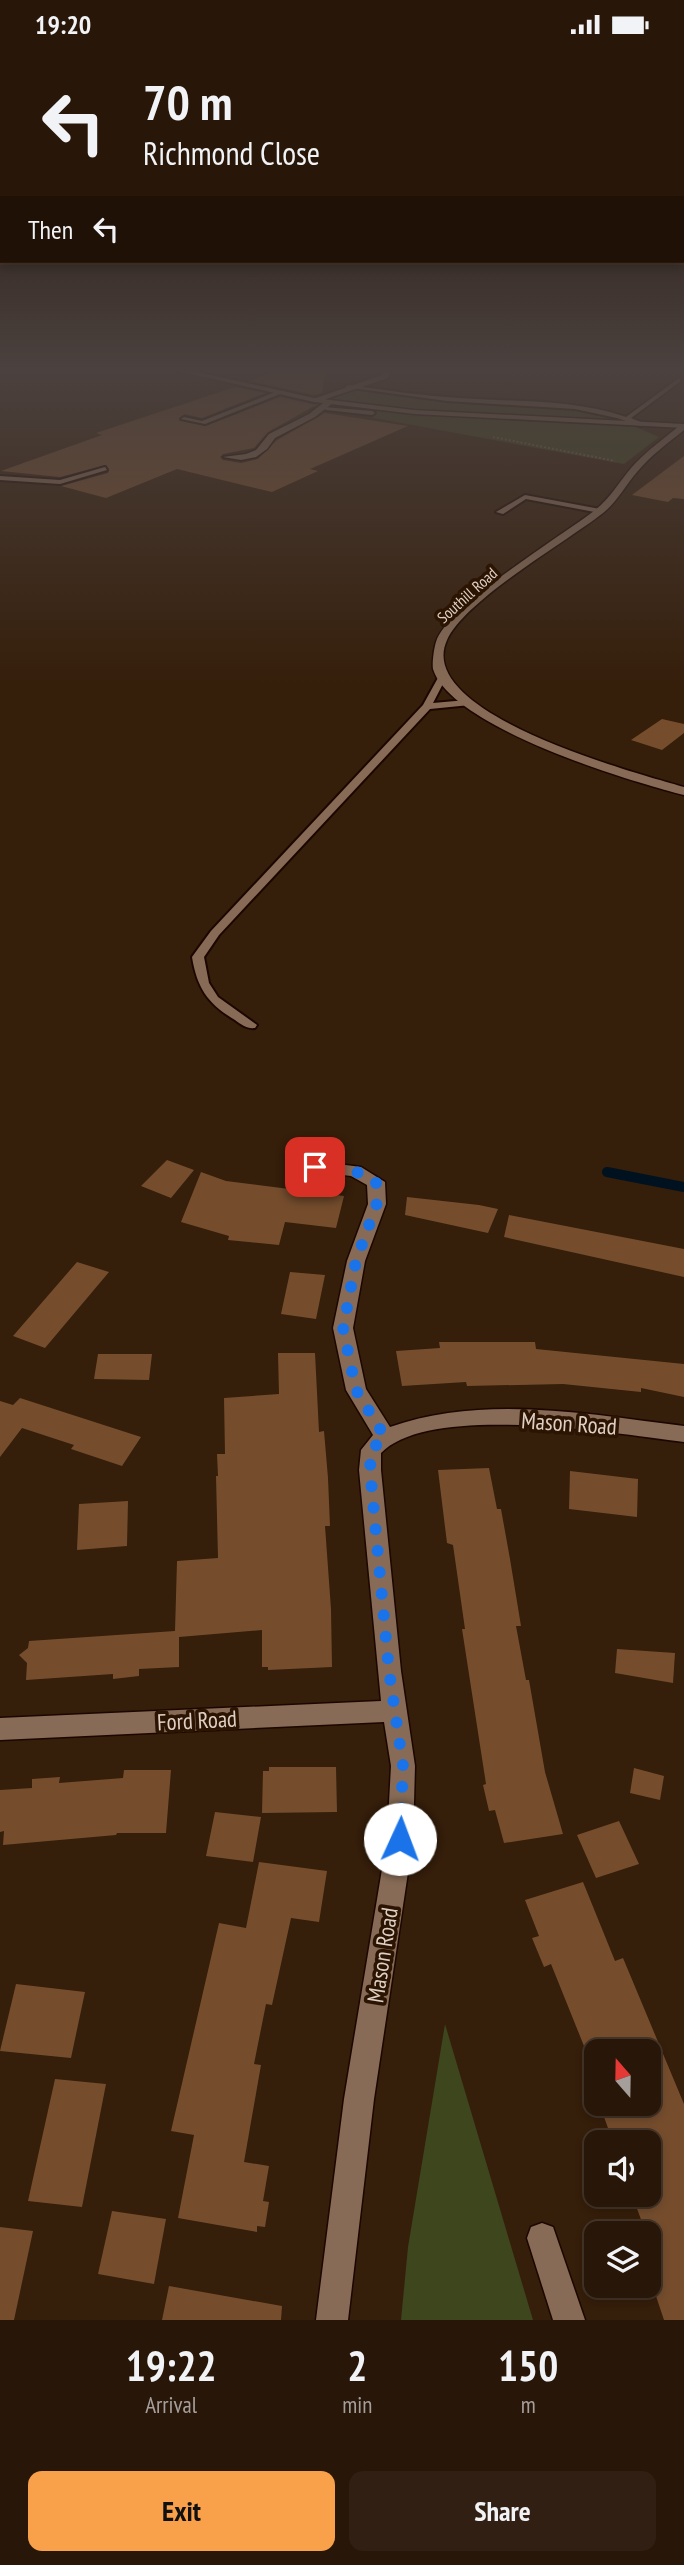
<!DOCTYPE html>
<style>
body{margin:0;font-family:"PT Sans Narrow",sans-serif;background:#301f12;color:#f1f3f6;height:100vh;display:flex;flex-direction:column;font-size:26px;white-space:nowrap}
*{box-sizing:border-box;margin:0}
p{font-size:23px;color:#a59f9c}
.icon{flex:none;width:38px;height:38px;fill:none;stroke:currentColor;stroke-width:2;stroke-linecap:round;stroke-linejoin:round}
.map{position:relative;height:2271px;overflow:hidden}
.sheet{display:flex;flex-direction:column;background:#281608;flex:1}
.sheet>*{flex:none}
.banner{position:absolute;left:0px;top:0px;width:684px;height:214px;box-shadow:0 4px 10px #0003,0 0 0 2px #443529;background:#281608;color:#f1f3f6;overflow:hidden}
.needle{width:46px;rotate:340deg}
.tools{position:absolute;left:584px;top:1990px;display:grid;gap:14px}
.tools a{display:grid;place-items:center;width:77px;height:77px;border-radius:14px;background:#281608;box-shadow:0 4px 10px #0003,0 0 0 2px #443529;font-size:35px}
.pin{position:absolute;display:grid;place-items:center;width:60px;height:60px;color:#fff;margin:-30px;border-radius:14px;box-shadow:0 4px 10px #0006}
.me{position:absolute;width:77px;margin:-38px;rotate:2deg;stroke-linejoin:round;filter:drop-shadow(0 0 5px #0008)}
.turn{display:flex;align-items:center;gap:24px;height:147px;padding:0 28px;font-size:32px}
.turn .icon{width:91px;height:91px;stroke-width:2.5}
.turn b{display:block;font-size:49px;line-height:60px}
.then{display:flex;align-items:center;height:66px;padding:0 28px;background:#0003;gap:14px;font-size:26px}
.eta{display:flex;justify-content:space-evenly;align-items:center;height:119px;text-align:center}
.eta b{font-size:42px;font-weight:800;line-height:49px}
.primary-button{display:flex;gap:14px;margin-top:auto;padding:14px 28px}
.primary-button a{flex:1;height:80px;border-radius:14px;background:#f8a14a;color:#111;font-size:28px;font-weight:800;line-height:80px;text-align:center}
.primary-button a+a{background:#301f12;color:#f1f3f6}
.status{display:flex;justify-content:space-between;align-items:center;height:49px;padding:0 35px;background:#281608;direction:ltr}
.status svg{height:19px;fill:currentColor}
.map>svg:first-child{display:block}
</style>
<div class="status"><b>19:20</b><svg viewBox="0 0 49 12"><path d="M0 12V9h3v3zM5 12V6h3v6zM10 12V3h3v9zM15 12V0h3v12zM26 1h20v11H26zM47 4h2v5h-2z"/></svg></div>
<div class="map">
<svg width="684" height="2271" viewBox="0 0 684 2271">
<rect width="100%" height="100%" fill="#351e0a"/>
<g fill="#3d461d">
<path d="M 352,340 L 459,352 L 582,360 L 601,363 L 659,388 L 624,415 L 309,357 Z"/>
<path d="M 445,1975 L 533,2271 L 401,2271 L 408,2198 Z"/>
</g>
<g fill="none" stroke-linecap="round" stroke-linejoin="round">
<path stroke="#00121f" stroke-width="10" d="M 607,1123 L 684,1138"/>
</g>
<g fill="#754d2d">
<path d="M 278,322 L 325,322 L 322,344 L 314,346 L 250,332 Z"/>
<path d="M 235,338 L 265,344 L 202,369 L 185,365 L 179,371 L 206,377 L 280,348 L 316,356 L 268,383 L 254,399 L 223,405 L 220,408 L 223,411 L 241,414 L 258,410 L 277,391 L 325,364 L 408,377 L 310,420 L 318,422 L 272,443 L 177,420 L 106,449 L 61,437 L 108,424 L 109,420 L 106,416 L 60,428 L 1,422 L 102,386 L 96,384 Z"/>
<path d="M 684,407 L 684,450 L 673,449 L 668,453 L 632,446 Z"/>
<path d="M 662,670 L 684,675 L 684,684 L 662,701 L 631,691 Z"/>
<path d="M 167,1111 L 194,1121 L 171,1149 L 141,1137 Z"/>
<path d="M 201,1123 L 226,1132 L 344,1147 L 336,1179 L 285,1173 L 279,1196 L 228,1191 L 229,1187 L 181,1173 Z"/>
<path d="M 407,1148 L 479,1156 L 498,1160 L 488,1184 L 405,1166 Z"/>
<path d="M 509,1166 L 684,1200 L 684,1228 L 504,1188 Z"/>
<path d="M 77,1213 L 109,1223 L 45,1299 L 13,1287 Z"/>
<path d="M 290,1223 L 325,1226 L 316,1270 L 281,1265 Z"/>
<path d="M 439,1293 L 535,1293 L 536,1300 L 684,1315 L 684,1348 L 641,1339 L 641,1343 L 563,1335 L 467,1337 L 466,1333 L 402,1337 L 396,1302 L 440,1299 Z"/>
<path d="M 278,1304 L 315,1304 L 319,1383 L 324,1382 L 328,1429 L 330,1477 L 325,1477 L 331,1560 L 332,1618 L 268,1621 L 268,1618 L 262,1618 L 262,1581 L 179,1588 L 179,1618 L 139,1620 L 139,1627 L 113,1630 L 113,1625 L 26,1631 L 27,1614 L 19,1606 L 28,1599 L 29,1592 L 175,1582 L 177,1512 L 218,1509 L 216,1427 L 218,1427 L 217,1405 L 225,1405 L 224,1349 L 279,1345 Z"/>
<path d="M 98,1305 L 152,1305 L 149,1331 L 94,1330 Z"/>
<path d="M 20,1349 L 141,1388 L 122,1417 L 71,1400 L 74,1396 L 22,1379 L 0,1408 L 0,1352 L 13,1356 Z"/>
<path d="M 489,1419 L 497,1460 L 501,1460 L 510,1510 L 521,1577 L 516,1577 L 526,1631 L 529,1631 L 545,1723 L 563,1785 L 504,1794 L 495,1761 L 489,1762 L 483,1736 L 486,1735 L 462,1580 L 465,1580 L 453,1496 L 447,1494 L 438,1421 Z"/>
<path d="M 570,1422 L 638,1430 L 637,1468 L 569,1460 Z"/>
<path d="M 128,1452 L 127,1497 L 77,1501 L 79,1455 Z"/>
<path d="M 617,1600 L 675,1604 L 673,1634 L 615,1624 Z"/>
<path d="M 269,1718 L 336,1718 L 337,1763 L 262,1764 L 263,1722 L 269,1722 Z"/>
<path d="M 634,1719 L 664,1727 L 660,1751 L 630,1744 Z"/>
<path d="M 124,1721 L 171,1721 L 166,1784 L 117,1784 L 116,1786 L 3,1796 L 4,1782 L 0,1783 L 0,1741 L 32,1739 L 32,1730 L 60,1728 L 59,1734 L 123,1729 Z"/>
<path d="M 215,1763 L 261,1768 L 253,1813 L 206,1807 Z"/>
<path d="M 619,1772 L 639,1815 L 596,1829 L 577,1786 Z"/>
<path d="M 259,1813 L 327,1822 L 319,1873 L 291,1869 L 272,1956 L 266,1955 L 254,2015 L 261,2016 L 244,2113 L 269,2117 L 263,2152 L 269,2153 L 265,2178 L 257,2177 L 257,2183 L 178,2169 L 194,2086 L 171,2082 L 219,1874 L 246,1879 Z"/>
<path d="M 583,1833 L 615,1912 L 623,1909 L 684,2055 L 684,2271 L 664,2271 L 649,2226 L 649,2184 L 646,2184 L 632,2146 L 649,2146 L 649,2093 L 613,2093 L 599,2054 L 649,2054 L 649,2002 L 586,2002 L 551,1915 L 544,1918 L 532,1889 L 539,1887 L 525,1851 Z"/>
<path d="M 16,1935 L 85,1943 L 71,2009 L 0,2002 Z"/>
<path d="M 55,2030 L 106,2035 L 82,2158 L 28,2152 Z"/>
<path d="M 112,2162 L 166,2170 L 154,2235 L 98,2225 Z"/>
<path d="M 0,2178 L 33,2182 L 14,2271 L 0,2271 Z"/>
<path d="M 169,2237 L 282,2257 L 281,2271 L 162,2271 Z"/>
</g>
<g fill="none" stroke-linecap="round" stroke-linejoin="round">
<defs>
<g id="service">
<path d="M 679,329 L 681,332 L 631,369 L 643,374 L 641,377 L 617,369 L 575,360 L 447,352 L 345,338 L 348,336 C 385,341 423,347 460,349 C 516,353 573,350 626,368 Z"/>
<path d="M 278,342 L 280,345 L 205,375 L 181,370 L 184,368 L 202,372 Z"/>
<path d="M 324,358 L 372,362 L 375,364 L 372,366 L 326,361 Z"/>
<path d="M 105,418 L 107,421 L 60,435 L 0,431 L 0,427 L 60,431 Z"/>
<path d="M 525,446 L 600,460 L 604,462 L 600,464 L 526,450 L 503,465 L 496,463 Z"/>
<path d="M 443,624 L 447,627 L 433,654 L 467,651 L 470,652 L 470,656 L 430,660 L 219,886 L 204,908 L 209,934 L 218,948 L 257,976 L 255,979 C 247,980 242,976 235,971 C 208,955 197,939 192,908 L 211,882 L 423,656 L 439,627 Z"/>
</g>
<g id="minor">
<path d="M 384,322 L 391,322 L 388,329 L 317,353 L 310,351 L 382,326 Z"/>
<path d="M 327,351 L 334,353 L 315,368 L 275,389 L 267,400 L 256,408 L 241,411 L 223,408 L 246,405 L 256,401 L 269,385 L 309,365 Z"/>
<path d="M 680,376 L 684,376 L 684,381 C 668,394 650,407 637,423 C 625,437 617,453 603,464 C 566,493 465,551 447,591 C 413,665 636,724 684,738 L 684,746 C 628,732 451,678 433,620 C 432,614 434,599 436,593 C 447,557 560,488 594,462 C 610,450 619,433 632,418 C 646,402 664,390 680,376 Z"/>
<path d="M 315,1112 L 361,1118 L 385,1133 L 386,1155 L 365,1212 L 353,1279 L 366,1340 L 390,1378 C 483,1345 588,1365 684,1377 L 684,1393 C 616,1385 431,1353 381,1404 L 381,1421 L 401,1622 L 415,1717 L 413,1790 L 374,2050 L 348,2271 L 316,2271 L 344,2050 L 387,1790 L 391,1717 L 384,1673 L 0,1691 L 0,1669 L 381,1652 L 359,1421 L 361,1401 L 373,1386 L 346,1341 L 333,1279 L 347,1212 L 368,1155 L 367,1136 L 351,1127 L 309,1122 L 306,1118 L 309,1114 Z"/>
<path d="M 542,2174 L 553,2178 L 585,2271 L 553,2271 L 527,2189 L 531,2178 Z"/>
</g>
<path id="tertiary" d="M 178,322 L 193,322 L 314,349 L 414,361 L 684,375 L 684,379 L 414,365 L 314,353 Z"/>
</defs>
<use href="#service" stroke="#1c0700" stroke-width="4"/>
<use href="#minor" stroke="#1c0700" stroke-width="3"/>
<use href="#tertiary" stroke="#1c0700" stroke-width="3"/>
<path stroke="#7a6656" stroke-width="2" stroke-dasharray="2 2" stroke-linecap="butt" d="M 493,388 L 615,412"/>
<use href="#service" fill="#876b56" fill-rule="evenodd"/>
<use href="#minor" fill="#876b56" fill-rule="evenodd"/>
<use href="#tertiary" fill="#876b56" fill-rule="evenodd"/>
</g>
<linearGradient id="sky" x2="0" y2="1"><stop stop-color="#1d1006"/><stop offset="0.5" stop-color="#4b413e"/><stop offset="1" stop-color="#4b413e" stop-opacity="0"/></linearGradient>
<rect width="684" height="640" fill="url(#sky)"/>
<g fill="none" stroke-linecap="round" stroke-linejoin="round">
<path stroke="#1a73e8" stroke-width="12" stroke-dasharray="0 21.6" d="M 315,1118 L 355,1122 L 376,1133 L 377,1154 L 356,1212 L 343,1279 L 356,1341 L 385,1388 L 371,1401 L 370,1421 L 389,1622 L 403,1717 L 400,1790"/>
</g>
<g text-anchor="middle" dominant-baseline="central" stroke-width="7" stroke-linejoin="round" paint-order="stroke">
<g font-size="16" fill="#dfcfc3" stroke="#2b1402">
<text transform="translate(467 546) rotate(-42)">Southill Road</text>
</g>
<g font-size="23" fill="#dfcfc3" stroke="#2b1402">
<text transform="translate(569 1374) rotate(4)">Mason Road</text>
<text transform="translate(197 1671) rotate(-3)">Ford Road</text>
<text transform="translate(382 1906) rotate(-81)">Mason Road</text>
</g>
</g>
</svg>
<div class="tools">
<a><svg class="needle" viewBox="-14 -14 28 28"><path d="M0-13l5 13h-10z" fill="#e53935"/><path d="M0 13l5-13h-10z" fill="#a59f9c"/></svg></a>
<a><svg class="icon" aria-label="sound" viewBox="0 0 24 24"><path d="M4 9h4l5-4v14l-5-4H4zM17 9q2 3 0 6"/></svg></a>
<a><svg class="icon" aria-label="layers" viewBox="0 0 24 24"><path d="M12 4l9 5-9 5-9-5zM3 14l9 5 9-5"/></svg></a>
</div>
<div class="pin" style="left:315px;top:1118px;background:#d93025"><svg class="icon" aria-label="arrive" viewBox="0 0 24 24"><path d="M6 21V4h12l-3 4 3 4H6"/></svg></div>
<svg class="me" style="left:400px;top:1790px" viewBox="-20 -20 40 40"><circle r="19" fill="#fff"/><path d="M0-13L10 11 0 6-10 11z" fill="#1a73e8"/></svg>
<div class="banner">
<div class="turn"><svg class="icon" aria-label="left" viewBox="0 0 24 24"><path d="M17 20v-9H6M10 6l-5 5 5 5"/></svg><div><b>70 m</b>Richmond Close</div></div>
<div class="then">Then<svg class="icon" aria-label="left" viewBox="0 0 24 24"><path d="M17 20v-9H6M10 6l-5 5 5 5"/></svg></div>
</div>
</div>
<section class="sheet">
<div class="eta">
<div><b>19:22</b><p>Arrival</p></div>
<div><b>2</b><p>min</p></div>
<div><b>150</b><p>m</p></div>
</div>
<div class="primary-button"><a>Exit</a><a>Share</a></div>
</section>
